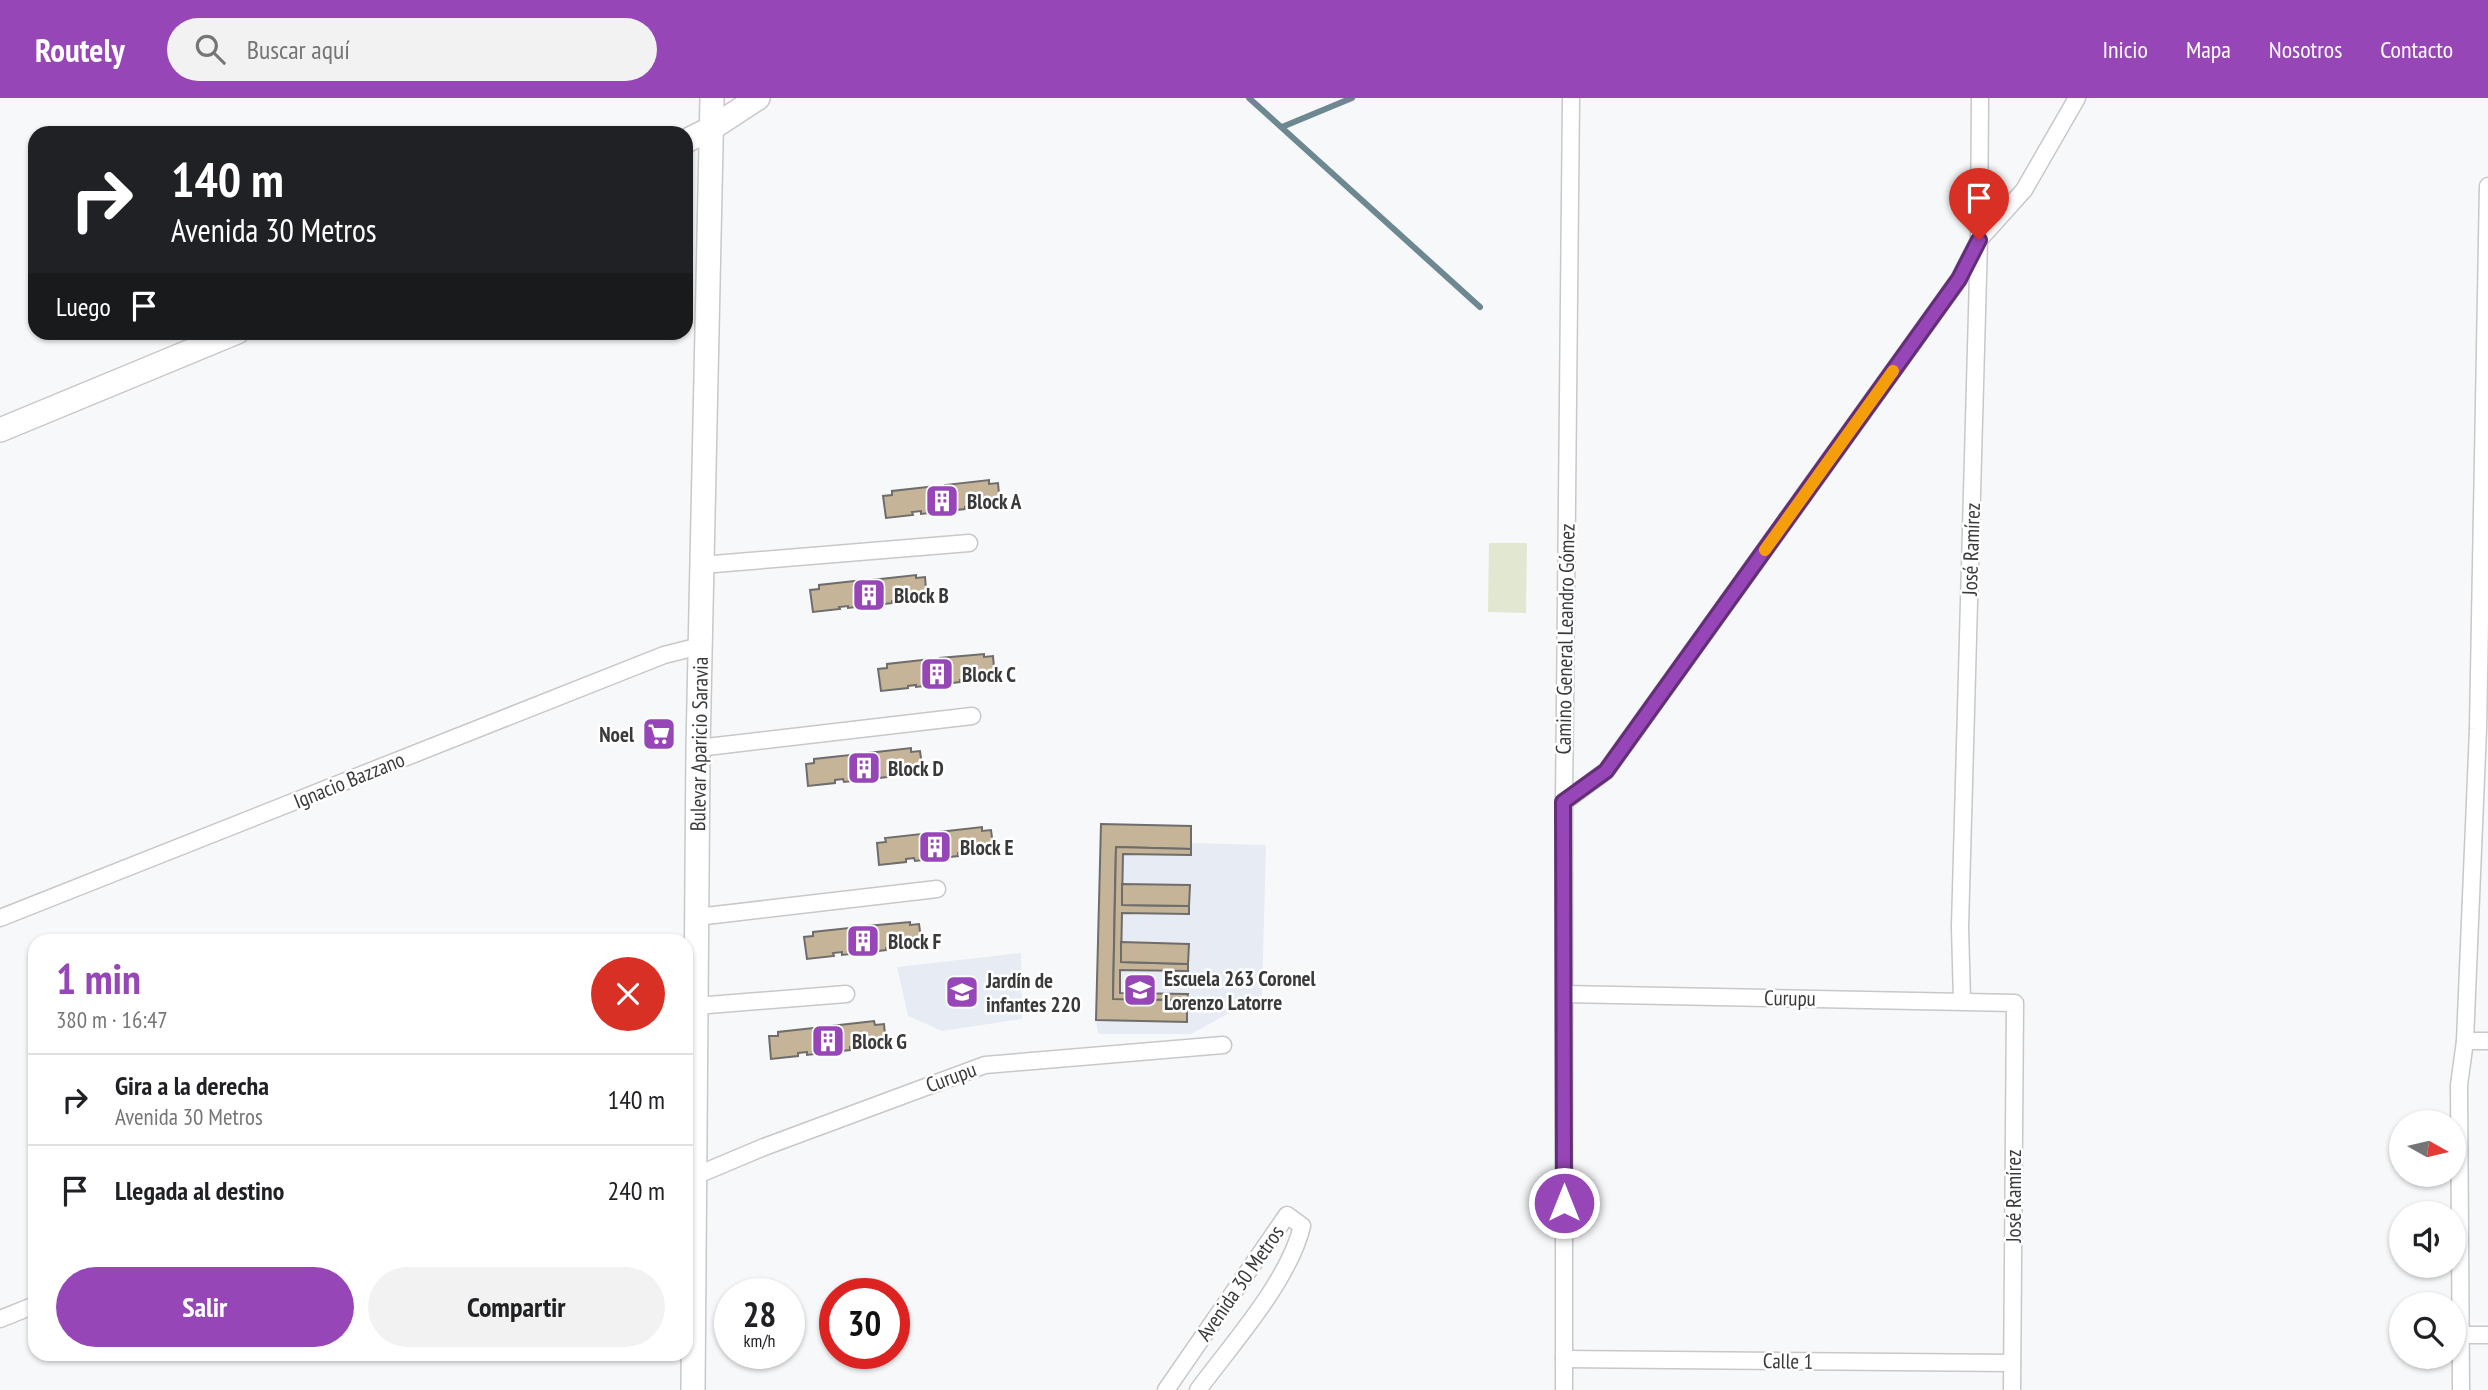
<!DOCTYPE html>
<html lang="es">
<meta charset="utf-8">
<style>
body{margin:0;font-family:"PT Sans Narrow",sans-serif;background:#f2f2f2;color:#202124;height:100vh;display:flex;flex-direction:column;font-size:26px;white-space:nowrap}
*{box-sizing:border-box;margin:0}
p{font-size:23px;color:#757577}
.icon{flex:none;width:38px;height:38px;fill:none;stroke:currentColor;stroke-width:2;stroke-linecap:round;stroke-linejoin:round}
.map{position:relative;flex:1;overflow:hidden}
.details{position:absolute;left:28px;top:836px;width:665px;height:427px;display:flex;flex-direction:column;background:#fff;border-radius:21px;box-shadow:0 2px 5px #0004}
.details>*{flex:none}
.top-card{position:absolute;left:28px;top:28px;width:665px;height:214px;border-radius:21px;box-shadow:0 2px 5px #0004;background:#202124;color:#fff;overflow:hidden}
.needle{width:46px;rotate:98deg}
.fabs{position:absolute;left:2389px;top:1012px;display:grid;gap:14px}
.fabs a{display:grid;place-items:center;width:77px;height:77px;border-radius:50%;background:#fff;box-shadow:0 2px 5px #0004;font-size:35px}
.speed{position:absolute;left:714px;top:1180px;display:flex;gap:14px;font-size:35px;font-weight:700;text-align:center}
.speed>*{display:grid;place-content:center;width:91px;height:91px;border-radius:50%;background:#fff;box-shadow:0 2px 5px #0004;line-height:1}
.speed small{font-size:18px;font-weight:400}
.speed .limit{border:10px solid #d22;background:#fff;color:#111}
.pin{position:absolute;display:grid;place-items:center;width:60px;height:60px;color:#fff;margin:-72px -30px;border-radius:50% 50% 50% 0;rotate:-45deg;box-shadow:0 0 7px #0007}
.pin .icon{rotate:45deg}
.me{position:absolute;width:77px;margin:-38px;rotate:0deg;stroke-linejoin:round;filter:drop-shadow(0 0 5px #0008)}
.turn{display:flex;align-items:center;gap:24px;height:147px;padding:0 28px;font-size:32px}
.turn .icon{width:91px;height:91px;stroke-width:2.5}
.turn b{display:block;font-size:49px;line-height:60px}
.then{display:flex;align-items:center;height:66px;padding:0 28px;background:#0003;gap:14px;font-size:26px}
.round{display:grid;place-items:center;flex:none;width:74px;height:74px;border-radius:37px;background:#f2f2f2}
.headline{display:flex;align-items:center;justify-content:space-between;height:119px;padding:0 28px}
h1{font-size:42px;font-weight:600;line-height:52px;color:#9646b6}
.primary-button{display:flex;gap:14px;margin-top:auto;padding:14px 28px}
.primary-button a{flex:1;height:80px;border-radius:42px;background:#9646b6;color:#fff;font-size:28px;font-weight:600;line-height:80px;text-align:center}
.primary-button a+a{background:#f2f2f2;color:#202124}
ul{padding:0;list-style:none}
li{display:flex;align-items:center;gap:21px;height:91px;padding:0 28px;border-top:2px solid #e0e0e0}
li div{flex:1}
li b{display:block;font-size:26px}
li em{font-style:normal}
header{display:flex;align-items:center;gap:42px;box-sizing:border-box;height:98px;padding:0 35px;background:#9646b6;color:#fff}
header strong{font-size:33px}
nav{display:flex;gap:38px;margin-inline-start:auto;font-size:24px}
.search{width:490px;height:63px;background:#f2f2f2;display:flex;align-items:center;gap:18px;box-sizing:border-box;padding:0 24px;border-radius:38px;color:#757577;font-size:26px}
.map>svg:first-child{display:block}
</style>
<header>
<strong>Routely</strong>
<div class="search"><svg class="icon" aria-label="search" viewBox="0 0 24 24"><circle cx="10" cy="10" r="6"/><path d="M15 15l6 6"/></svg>Buscar aquí</div>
<nav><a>Inicio</a><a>Mapa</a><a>Nosotros</a><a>Contacto</a></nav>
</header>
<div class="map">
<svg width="2488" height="1292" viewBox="0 0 2488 1292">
<rect width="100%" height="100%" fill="#f7f8f9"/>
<g fill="#e7ecf4">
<path d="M 1101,726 L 1191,728 L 1191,745 L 1266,747 L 1262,897 L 1191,936 L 1098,936 L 1096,922 Z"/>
<path d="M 1021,855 L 1022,921 L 942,933 L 908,918 L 897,869 Z"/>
</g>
<path fill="#e1e7d0" d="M 1489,445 L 1527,445 L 1526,515 L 1488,514 Z"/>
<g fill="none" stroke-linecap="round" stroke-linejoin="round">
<g stroke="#6e8891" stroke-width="6">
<path d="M 1249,0 L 1480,209"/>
<path d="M 1282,29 L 1352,0"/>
</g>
</g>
<g fill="#c6b498" stroke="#6e6d6c" stroke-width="2">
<path d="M 989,382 L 989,386 L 998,385 L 1000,407 L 975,410 L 975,408 L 965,409 L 965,411 L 921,416 L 921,413 L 912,414 L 913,417 L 886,420 L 883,398 L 892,397 L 892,393 L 936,388 L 937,392 L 946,391 L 945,387 Z"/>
<path d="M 916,477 L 916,480 L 925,479 L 927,502 L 902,504 L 901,502 L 892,503 L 892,505 L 848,510 L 848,508 L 839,509 L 840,511 L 813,514 L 810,492 L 819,491 L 819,487 L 863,482 L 864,486 L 872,485 L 872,482 Z"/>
<path d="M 984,556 L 984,559 L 993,558 L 995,581 L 970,583 L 969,581 L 960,582 L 960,584 L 916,589 L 916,587 L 908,588 L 908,590 L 881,593 L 878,571 L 887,570 L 887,566 L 931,561 L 932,565 L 941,564 L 940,560 Z"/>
<path d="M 911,650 L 911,654 L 920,653 L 923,675 L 897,678 L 897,675 L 887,676 L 887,679 L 844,684 L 843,681 L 835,682 L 835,685 L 808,688 L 806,666 L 814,665 L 814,661 L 859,656 L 859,660 L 868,658 L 868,655 Z"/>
<path d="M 1101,726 L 1191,728 L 1191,751 L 1116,749 L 1115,787 L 1113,901 L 1187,902 L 1187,924 L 1096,922 Z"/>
<path d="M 982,729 L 982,733 L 991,732 L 994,754 L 968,757 L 968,754 L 958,755 L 958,758 L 915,763 L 914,760 L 906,761 L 906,764 L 879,767 L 877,745 L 886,744 L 885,740 L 930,735 L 930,739 L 939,738 L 939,734 Z"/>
<path d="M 1116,749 L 1191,751 L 1191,757 L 1123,756 L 1122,807 L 1189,808 L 1189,816 L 1122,815 L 1121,864 L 1188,866 L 1188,873 L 1120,872 L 1120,895 L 1188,896 L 1187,902 L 1113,901 Z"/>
<path d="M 1122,786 L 1190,787 L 1189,808 L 1122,807 Z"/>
<path d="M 910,824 L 910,827 L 919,826 L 922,848 L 896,851 L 896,848 L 886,850 L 886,852 L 842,857 L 842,854 L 833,855 L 834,858 L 807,861 L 804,839 L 813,838 L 813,834 L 858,829 L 858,833 L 867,832 L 867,828 Z"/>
<path d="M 1121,844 L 1189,846 L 1188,866 L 1121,864 Z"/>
<path d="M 874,923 L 875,927 L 884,926 L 886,948 L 861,951 L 860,949 L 850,949 L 850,952 L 807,957 L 807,954 L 798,955 L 798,958 L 771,961 L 769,938 L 778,938 L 778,934 L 822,929 L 823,933 L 831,932 L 831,928 Z"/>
</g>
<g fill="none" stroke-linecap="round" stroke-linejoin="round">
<defs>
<g id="street">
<path d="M 702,467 L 969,445"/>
<path d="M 698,650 L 972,618"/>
<path d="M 1564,704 L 1606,673 L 1959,181 L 1979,142 L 2024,92 L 2077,0"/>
<path d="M 697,819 L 937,791"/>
<path d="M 0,820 L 664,557 L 700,548"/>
<path d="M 1564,896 L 2015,905 L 2012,1292"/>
<path d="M 1962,903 L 1960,829 L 1979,142 L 1980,0"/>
<path d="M 696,908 L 846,896"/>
<path d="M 2465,943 L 2488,943"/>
<path d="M 695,1078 L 764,1049 L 985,967 L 1223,947"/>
<path d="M 0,1221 L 35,1207"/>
<path d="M 2461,1237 L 2488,1237"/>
<path d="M 1564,1261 L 2012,1265"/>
<path d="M 1166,1292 L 1287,1117 L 1302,1128 C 1289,1183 1231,1247 1198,1292"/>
<path d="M 1564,1292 L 1564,704 L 1571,0"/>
<path d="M 2461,1292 L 2459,987 L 2465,943 L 2478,631 L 2488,88"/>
</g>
<g id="secondary">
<path d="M 686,43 L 712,30 L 758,0"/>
<path d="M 0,332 L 237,234"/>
<path d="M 693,1292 L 698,650 L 712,0"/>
</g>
</defs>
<use href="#street" stroke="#c8c8ca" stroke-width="19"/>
<use href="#secondary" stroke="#c8c8ca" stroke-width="26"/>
<use href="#street" stroke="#fff" stroke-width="16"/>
<use href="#secondary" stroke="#fff" stroke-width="23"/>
</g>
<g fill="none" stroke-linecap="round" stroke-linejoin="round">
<defs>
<path id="route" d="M 1564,1105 L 1563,704 L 1606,673 L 1959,181 L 1979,142"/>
</defs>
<use href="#route" stroke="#622e76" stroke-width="18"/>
<use href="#route" stroke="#9646b6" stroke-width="12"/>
<path stroke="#f59e0b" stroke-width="12" d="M 1765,452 L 1893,273"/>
</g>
<defs>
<symbol id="building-square" viewBox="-11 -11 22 22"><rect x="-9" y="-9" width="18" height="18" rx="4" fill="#9646b6" stroke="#fff"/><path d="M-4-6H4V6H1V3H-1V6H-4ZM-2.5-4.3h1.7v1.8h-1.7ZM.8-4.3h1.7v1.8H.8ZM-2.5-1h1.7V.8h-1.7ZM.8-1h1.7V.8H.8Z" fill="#fff"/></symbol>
<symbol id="supermarket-square" viewBox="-11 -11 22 22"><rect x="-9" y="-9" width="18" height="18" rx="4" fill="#9646b6" stroke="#fff"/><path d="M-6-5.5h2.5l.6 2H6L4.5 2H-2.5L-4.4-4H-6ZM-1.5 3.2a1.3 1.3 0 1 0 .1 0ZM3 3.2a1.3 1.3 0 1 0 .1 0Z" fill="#fff"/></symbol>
<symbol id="school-square" viewBox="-11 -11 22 22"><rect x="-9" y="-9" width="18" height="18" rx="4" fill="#9646b6" stroke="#fff"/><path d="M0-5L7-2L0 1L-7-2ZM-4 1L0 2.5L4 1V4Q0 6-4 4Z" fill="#fff"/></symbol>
</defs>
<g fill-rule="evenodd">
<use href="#building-square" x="923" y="384" width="38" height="38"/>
<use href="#building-square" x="850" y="478" width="38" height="38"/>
<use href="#building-square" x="918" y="557" width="38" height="38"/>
<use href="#supermarket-square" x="640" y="617" width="38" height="38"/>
<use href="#building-square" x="845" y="651" width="38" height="38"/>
<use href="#building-square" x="916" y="730" width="38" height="38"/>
<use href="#building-square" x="844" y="824" width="38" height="38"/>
<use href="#school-square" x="1121" y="873" width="38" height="38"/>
<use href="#school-square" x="943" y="875" width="38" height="38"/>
<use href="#building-square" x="809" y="924" width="38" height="38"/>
</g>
<g text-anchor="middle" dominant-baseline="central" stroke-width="5" stroke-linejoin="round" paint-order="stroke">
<g font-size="21" font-weight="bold" fill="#3a3a3b" stroke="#fff" text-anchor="start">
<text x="967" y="403">Block A</text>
<text x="894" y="497">Block B</text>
<text x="962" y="576">Block C</text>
<text x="634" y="636" text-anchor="end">Noel</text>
<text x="888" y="670">Block D</text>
<text x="960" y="749">Block E</text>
<text x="888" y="843">Block F</text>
<text x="1164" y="880">Escuela 263 Coronel<tspan x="1164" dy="24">Lorenzo Latorre</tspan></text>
<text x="986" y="882">Jardín de<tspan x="986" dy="24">infantes 220</tspan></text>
<text x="852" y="943">Block G</text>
</g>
<g font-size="21" fill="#3a3a3b" stroke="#fff">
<text transform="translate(1971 451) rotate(-88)">José Ramírez</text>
<text transform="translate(1565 541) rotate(-89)">Camino General Leandro Gómez</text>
<text transform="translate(699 646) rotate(-89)">Bulevar Aparicio Saravia</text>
<text transform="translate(349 682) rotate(-22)">Ignacio Bazzano</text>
<text transform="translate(1790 900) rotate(1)">Curupu</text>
<text transform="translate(951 979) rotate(-20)">Curupu</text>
<text transform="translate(2013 1098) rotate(-90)">José Ramírez</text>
<text transform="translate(1240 1185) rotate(-55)">Avenida 30 Metros</text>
<text transform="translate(1788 1263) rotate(1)">Calle 1</text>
</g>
</g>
</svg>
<div class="fabs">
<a><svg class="needle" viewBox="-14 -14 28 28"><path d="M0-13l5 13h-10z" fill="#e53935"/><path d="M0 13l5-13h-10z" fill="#757577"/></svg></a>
<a><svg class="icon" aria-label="sound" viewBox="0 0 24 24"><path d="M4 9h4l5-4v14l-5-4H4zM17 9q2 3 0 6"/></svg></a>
<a><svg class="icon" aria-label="search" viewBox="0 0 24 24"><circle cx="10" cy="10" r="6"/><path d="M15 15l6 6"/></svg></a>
</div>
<div class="speed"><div>28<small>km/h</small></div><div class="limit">30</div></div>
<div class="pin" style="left:1979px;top:142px;background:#d93025"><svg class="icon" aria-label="arrive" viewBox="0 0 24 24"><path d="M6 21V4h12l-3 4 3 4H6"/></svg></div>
<svg class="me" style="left:1564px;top:1105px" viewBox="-20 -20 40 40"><circle r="17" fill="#9646b6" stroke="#fff" stroke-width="3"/><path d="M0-11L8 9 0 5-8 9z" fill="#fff"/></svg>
<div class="top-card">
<div class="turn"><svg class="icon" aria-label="right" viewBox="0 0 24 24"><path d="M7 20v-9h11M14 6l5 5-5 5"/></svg><div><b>140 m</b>Avenida 30 Metros</div></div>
<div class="then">Luego<svg class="icon" aria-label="arrive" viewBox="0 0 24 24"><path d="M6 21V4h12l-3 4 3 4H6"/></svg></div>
</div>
<section class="details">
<div class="headline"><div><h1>1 min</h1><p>380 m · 16:47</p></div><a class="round" style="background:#d93025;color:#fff"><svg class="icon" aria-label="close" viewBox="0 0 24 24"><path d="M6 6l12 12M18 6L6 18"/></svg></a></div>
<ul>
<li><svg class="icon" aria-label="right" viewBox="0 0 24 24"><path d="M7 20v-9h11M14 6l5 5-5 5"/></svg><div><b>Gira a la derecha</b><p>Avenida 30 Metros</p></div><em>140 m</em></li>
<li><svg class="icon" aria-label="arrive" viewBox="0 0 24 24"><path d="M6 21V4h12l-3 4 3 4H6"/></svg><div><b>Llegada al destino</b></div><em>240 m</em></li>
</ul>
<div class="primary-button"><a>Salir</a><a>Compartir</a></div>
</section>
</div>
